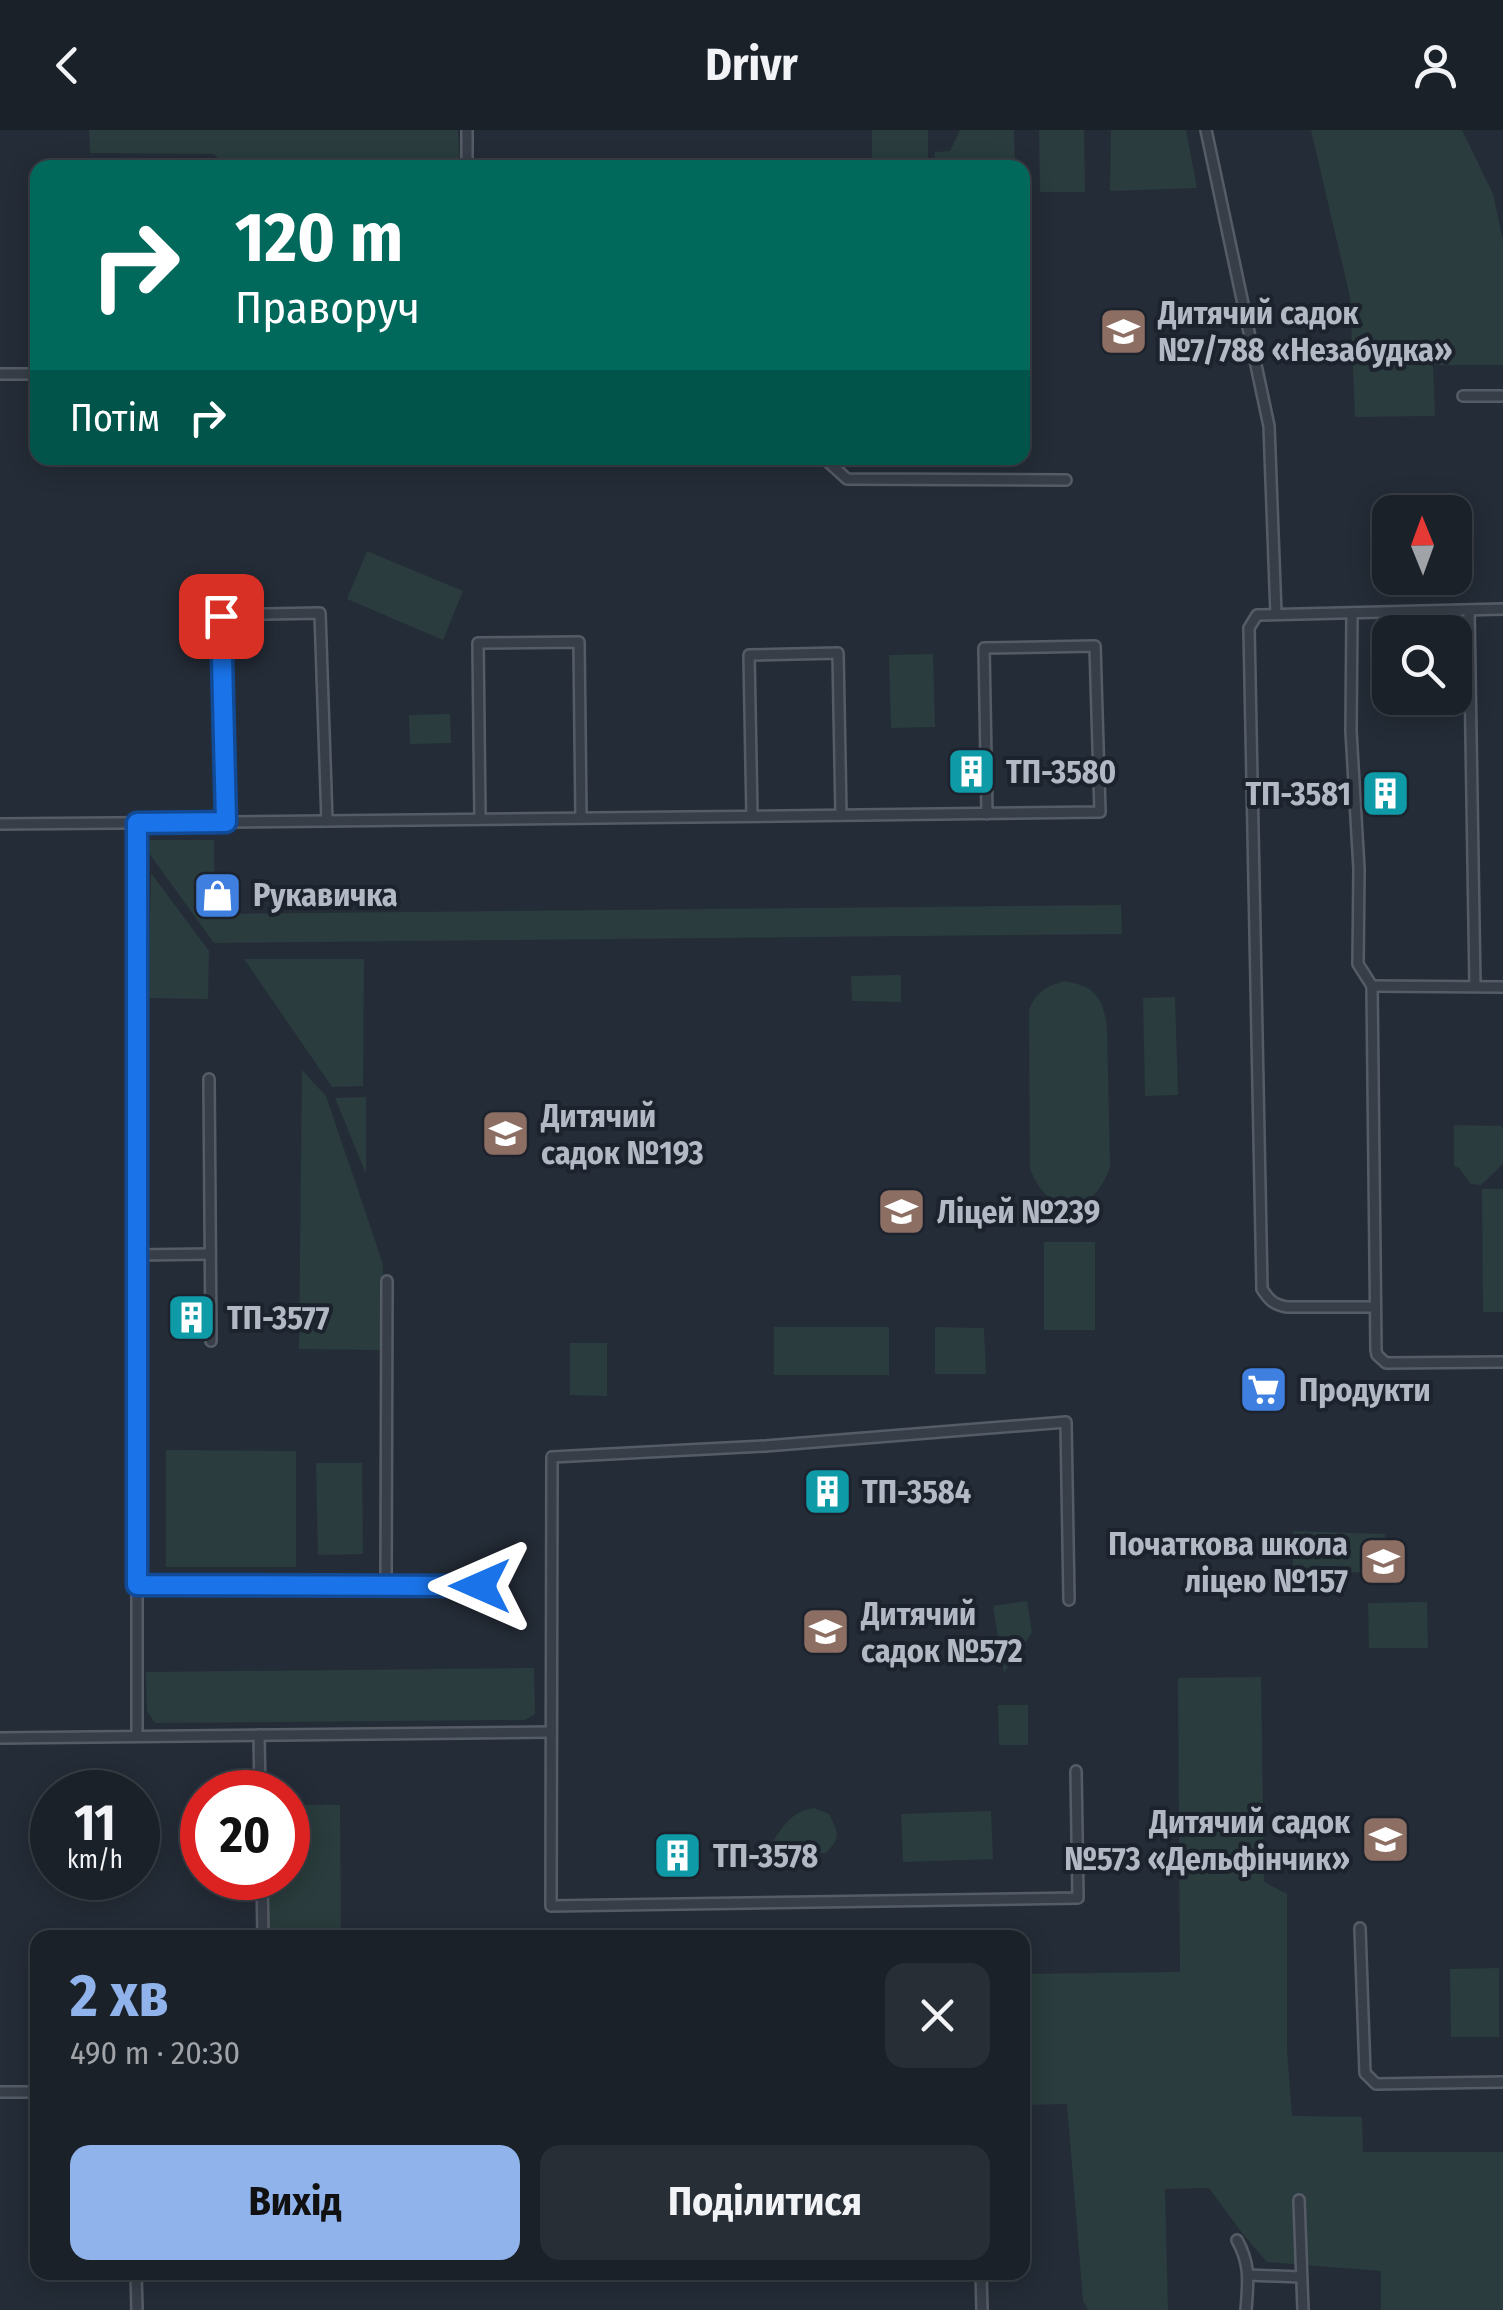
<!DOCTYPE html>
<html lang="uk">
<meta charset="utf-8">
<style>
body{margin:0;font-family:"Fira Sans Condensed",sans-serif;background:#282e35;color:#f1f3f6;height:100vh;display:flex;flex-direction:column;font-size:38px;white-space:nowrap}
*{box-sizing:border-box;margin:0}
p{font-size:32px;color:#a0a3a8}
.icon{flex:none;width:55px;height:55px;fill:none;stroke:currentColor;stroke-width:2;stroke-linecap:round;stroke-linejoin:round}
.map{position:relative;flex:1;overflow:hidden}
.details{position:absolute;left:30px;top:1800px;width:1000px;height:350px;display:flex;flex-direction:column;background:#1b2129;border-radius:20px;box-shadow:0 5px 25px #0003,0 0 0 2px #393e46}
.details>*{flex:none}
.hud{position:absolute;left:30px;top:30px;width:1000px;height:305px;border-radius:20px;box-shadow:0 5px 25px #0003,0 0 0 2px #393e46;background:#00695c;color:#fff;overflow:hidden}
.needle{width:65px;rotate:359deg}
.controls{position:absolute;left:1372px;top:365px;display:grid;gap:20px}
.controls a{display:grid;place-items:center;width:100px;height:100px;border-radius:20px;background:#1b2129;box-shadow:0 5px 25px #0003,0 0 0 2px #393e46;font-size:50px}
.speed{position:absolute;left:30px;top:1640px;display:flex;gap:20px;font-size:50px;font-weight:700;text-align:center}
.speed>*{display:grid;place-content:center;width:130px;height:130px;border-radius:50%;background:#1b2129;box-shadow:0 5px 25px #0003,0 0 0 2px #393e46;line-height:1}
.speed small{font-size:25px;font-weight:400}
.speed .limit{border:15px solid #d22;background:#fff;color:#111}
.pin{position:absolute;display:grid;place-items:center;width:85px;height:85px;color:#fff;margin:-42px;border-radius:20px;box-shadow:0 5px 15px #0006}
.me{position:absolute;width:110px;margin:-55px;rotate:270deg;stroke-linejoin:round;filter:drop-shadow(0 0 8px #0008)}
.turn{display:flex;align-items:center;gap:35px;height:210px;padding:0 40px;font-size:45px}
.turn .icon{width:130px;height:130px;stroke-width:2.5}
.turn b{display:block;font-size:70px;line-height:85px}
.then{display:flex;align-items:center;height:95px;padding:0 40px;background:#0003;gap:20px;font-size:38px}
.round{display:grid;place-items:center;flex:none;width:105px;height:105px;border-radius:20px;background:#282e35}
.summary{display:flex;align-items:center;justify-content:space-between;height:170px;padding:0 40px}
h1{font-size:60px;font-weight:700;line-height:75px;color:#90b3ec}
.cta{display:flex;gap:20px;margin-top:auto;padding:20px 40px}
.cta a{flex:1;height:115px;border-radius:20px;background:#90b3ec;color:#111;font-size:40px;font-weight:700;line-height:115px;text-align:center}
.cta a+a{background:#282e35;color:#f1f3f6}
header{display:flex;justify-content:space-between;align-items:center;height:130px;padding:0 40px;background:#1b2129;font-size:45px;font-weight:700}
.map>svg:first-child{display:block}
</style>
<header><svg class="icon" aria-label="back" viewBox="0 0 24 24"><path d="M15 5l-7 7 7 7"/></svg>Drivr<svg class="icon" aria-label="person" viewBox="0 0 24 24"><circle cx="12" cy="8" r="4"/><path d="M4 21q1-7 8-7t8 7"/></svg></header>
<div class="map">
<svg width="1503" height="2180" viewBox="0 0 1503 2180">
<rect width="100%" height="100%" fill="#242c37"/>
<g fill="#2a3c3d">
<path d="M 89,0 L 458,0 L 460,37 L 227,37 L 214,24 L 90,23 Z"/>
<rect x="872" y="0" width="56" height="35"/>
<path d="M 960,0 L 1014,0 L 1015,37 L 934,37 L 935,22 L 950,21 Z"/>
<path d="M 1039,0 L 1084,0 L 1085,62 L 1040,62 Z"/>
<path d="M 1111,0 L 1186,0 L 1197,58 L 1110,61 Z"/>
<path d="M 1311,0 L 1462,0 L 1493,64 L 1503,111 L 1503,235 L 1433,235 L 1435,286 L 1355,287 L 1350,167 Z"/>
<path d="M 367,421 L 463,461 L 443,510 L 347,469 Z"/>
<path d="M 933,524 L 935,597 L 891,598 L 889,525 Z"/>
<path d="M 450,584 L 451,613 L 410,614 L 409,585 Z"/>
<path d="M 146,710 L 214,710 L 215,784 L 1121,775 L 1122,804 L 214,813 L 146,719 Z"/>
<path d="M 151,743 L 209,821 L 208,869 L 148,868 Z"/>
<path d="M 244,829 L 364,829 L 363,956 L 332,957 Z"/>
<path d="M 901,845 L 901,872 L 852,871 L 851,846 Z"/>
<path d="M 1065,851 C 1095,856 1103,868 1107,897 L 1110,1037 C 1092,1088 1050,1089 1030,1039 L 1029,880 C 1036,862 1046,856 1065,851 Z"/>
<path d="M 1175,867 L 1178,965 L 1145,966 L 1143,868 Z"/>
<path d="M 302,940 L 326,966 L 383,1134 L 382,1220 L 299,1219 Z"/>
<path d="M 366,967 L 366,1044 L 335,968 Z"/>
<path d="M 1454,995 L 1501,996 L 1503,999 L 1503,1034 L 1481,1055 L 1471,1054 L 1459,1038 L 1454,1036 Z"/>
<path d="M 1482,1059 L 1503,1059 L 1503,1182 L 1483,1182 Z"/>
<rect x="1044" y="1112" width="51" height="88"/>
<rect x="774" y="1197" width="115" height="48"/>
<path d="M 935,1197 L 984,1198 L 986,1244 L 935,1244 Z"/>
<path d="M 570,1213 L 607,1213 L 607,1266 L 570,1265 Z"/>
<path d="M 166,1320 L 296,1321 L 296,1437 L 166,1437 Z"/>
<path d="M 316,1333 L 362,1333 L 363,1424 L 318,1425 Z"/>
<path d="M 1293,1401 L 1385,1404 L 1384,1443 L 1293,1441 Z"/>
<path d="M 1027,1471 L 1032,1503 L 1004,1542 L 993,1476 Z"/>
<path d="M 1427,1472 L 1428,1518 L 1369,1518 L 1368,1473 Z"/>
<path d="M 534,1538 L 535,1584 L 525,1590 L 155,1593 L 147,1581 L 146,1542 Z"/>
<path d="M 1261,1547 L 1264,1752 L 1287,1764 L 1287,1920 L 1292,1986 L 1362,1987 L 1363,2022 L 1503,2022 L 1503,2180 L 1381,2180 L 1381,2141 L 1267,2132 L 1242,2103 L 1209,2058 L 1165,2059 L 1168,2180 L 1088,2180 L 1083,2171 L 1067,1974 L 1023,1975 L 1022,1844 L 1180,1842 L 1178,1548 Z"/>
<path d="M 998,1575 L 1028,1575 L 1028,1615 L 999,1615 Z"/>
<path d="M 288,1675 L 340,1675 L 341,1807 L 265,1807 L 265,1748 L 288,1748 Z"/>
<path d="M 814,1678 L 829,1684 C 838,1702 842,1707 826,1723 L 766,1724 C 778,1704 788,1681 814,1678 Z"/>
<path d="M 991,1681 L 993,1729 L 903,1732 L 901,1684 Z"/>
<path d="M 1499,1838 L 1499,1907 L 1451,1907 L 1450,1839 Z"/>
</g>
<g fill="none" stroke-linecap="round" stroke-linejoin="round">
<defs>
<g id="service">
<path d="M 467,0 L 467,38"/>
<path d="M 1206,0 L 1269,296 L 1276,484"/>
<path d="M 0,244 L 38,244"/>
<path d="M 1463,266 L 1503,266"/>
<path d="M 824,328 L 847,349 L 1066,350"/>
<path d="M 1469,480 L 1475,856"/>
<path d="M 1352,483 L 1351,601 L 1359,739 L 1358,834 L 1372,856 L 1376,1220 L 1377,1225 L 1386,1233 L 1503,1232"/>
<path d="M 752,686 L 749,525 L 838,523 L 841,685"/>
<path d="M 480,689 L 478,513 L 579,512 L 581,688"/>
<path d="M 226,692 L 221,485 L 320,483 L 327,691"/>
<path d="M 137,693 L 137,1606"/>
<path d="M 0,694 L 226,692 C 517,689 809,686 1100,682 L 1095,516 L 984,518 L 987,684"/>
<path d="M 1372,856 L 1503,857"/>
<path d="M 209,949 L 211,1211"/>
<path d="M 137,1125 L 210,1124"/>
<path d="M 1375,1177 L 1287,1177 C 1274,1175 1269,1170 1262,1159 L 1249,498 L 1257,485 L 1503,479"/>
<path d="M 137,1455 L 480,1456"/>
<path d="M 386,1456 L 387,1151"/>
<path d="M 1069,1470 L 1066,1292 L 765,1316 L 552,1327 L 551,1776 L 1078,1768 L 1076,1641"/>
<path d="M 259,1605 L 260,1662"/>
<path d="M 0,1608 L 551,1602"/>
<path d="M 262,1748 L 263,1808"/>
<path d="M 1360,1798 L 1365,1943 L 1376,1954 L 1503,1952"/>
<path d="M 0,1962 L 38,1962"/>
<path d="M 1299,2070 L 1303,2180"/>
<path d="M 1237,2110 C 1251,2135 1248,2153 1246,2180"/>
<path d="M 136,2142 L 137,2180"/>
<path d="M 981,2142 L 982,2180"/>
<path d="M 1248,2145 L 1301,2147"/>
</g>
</defs>
<use href="#service" stroke="#565c66" stroke-width="14"/>
<use href="#service" stroke="#373e48" stroke-width="9"/>
</g>
<g fill="none" stroke-linecap="round" stroke-linejoin="round">
<defs>
<path id="route" d="M 221,486 L 226,692 L 137,693 L 137,1455 L 480,1456"/>
</defs>
<use href="#route" stroke="#114b97" stroke-width="25"/>
<use href="#route" stroke="#1a73e8" stroke-width="18"/>
</g>
<defs>
<symbol id="school-square" viewBox="-11 -11 22 22"><rect x="-9" y="-9" width="18" height="18" rx="4" fill="#8d6e63" stroke="#1d232d"/><path d="M0-5L7-2L0 1L-7-2ZM-4 1L0 2.5L4 1V4Q0 6-4 4Z" fill="#fff"/></symbol>
<symbol id="building-square" viewBox="-11 -11 22 22"><rect x="-9" y="-9" width="18" height="18" rx="4" fill="#0f9aa8" stroke="#1d232d"/><path d="M-4-6H4V6H1V3H-1V6H-4ZM-2.5-4.3h1.7v1.8h-1.7ZM.8-4.3h1.7v1.8H.8ZM-2.5-1h1.7V.8h-1.7ZM.8-1h1.7V.8H.8Z" fill="#fff"/></symbol>
<symbol id="shop-square" viewBox="-11 -11 22 22"><rect x="-9" y="-9" width="18" height="18" rx="4" fill="#3f7fe0" stroke="#1d232d"/><path d="M-5-2.5h2.3a2.7 3.5 0 0 1 5.4 0H5L5.5 6h-11ZM-1.5-2.5h3a1.5 2.3 0 0 0-3 0Z" fill="#fff"/></symbol>
<symbol id="supermarket-square" viewBox="-11 -11 22 22"><rect x="-9" y="-9" width="18" height="18" rx="4" fill="#3f7fe0" stroke="#1d232d"/><path d="M-6-5.5h2.5l.6 2H6L4.5 2H-2.5L-4.4-4H-6ZM-1.5 3.2a1.3 1.3 0 1 0 .1 0ZM3 3.2a1.3 1.3 0 1 0 .1 0Z" fill="#fff"/></symbol>
</defs>
<g fill-rule="evenodd">
<use href="#school-square" x="1096" y="174" width="55" height="55"/>
<use href="#building-square" x="944" y="614" width="55" height="55"/>
<use href="#building-square" x="1358" y="636" width="55" height="55"/>
<use href="#shop-square" x="190" y="738" width="55" height="55"/>
<use href="#school-square" x="478" y="976" width="55" height="55"/>
<use href="#school-square" x="874" y="1054" width="55" height="55"/>
<use href="#building-square" x="164" y="1160" width="55" height="55"/>
<use href="#supermarket-square" x="1236" y="1232" width="55" height="55"/>
<use href="#building-square" x="800" y="1334" width="55" height="55"/>
<use href="#school-square" x="1356" y="1404" width="55" height="55"/>
<use href="#school-square" x="798" y="1474" width="55" height="55"/>
<use href="#school-square" x="1358" y="1682" width="55" height="55"/>
<use href="#building-square" x="650" y="1698" width="55" height="55"/>
</g>
<g text-anchor="middle" dominant-baseline="central" stroke-width="8" stroke-linejoin="round" paint-order="stroke">
<g font-size="32" font-weight="bold" fill="#b3b9c4" stroke="#1d232d" text-anchor="start">
<text x="1158" y="183">Дитячий садок<tspan x="1158" dy="37">№7/788 «Незабудка»</tspan></text>
<text x="1006" y="642">ТП-3580</text>
<text x="1351" y="664" text-anchor="end">ТП-3581</text>
<text x="253" y="765">Рукавичка</text>
<text x="541" y="986">Дитячий<tspan x="541" dy="37">садок №193</tspan></text>
<text x="937" y="1082">Ліцей №239</text>
<text x="227" y="1188">ТП-3577</text>
<text x="1299" y="1260">Продукти</text>
<text x="862" y="1362">ТП-3584</text>
<text x="1348" y="1414" text-anchor="end">Початкова школа<tspan x="1348" dy="37">ліцею №157</tspan></text>
<text x="861" y="1484">Дитячий<tspan x="861" dy="37">садок №572</tspan></text>
<text x="1350" y="1692" text-anchor="end">Дитячий садок<tspan x="1350" dy="37">№573 «Дельфінчик»</tspan></text>
<text x="713" y="1726">ТП-3578</text>
</g>
</g>
</svg>
<div class="controls">
<a><svg class="needle" viewBox="-14 -14 28 28"><path d="M0-13l5 13h-10z" fill="#e53935"/><path d="M0 13l5-13h-10z" fill="#a0a3a8"/></svg></a>
<a><svg class="icon" aria-label="search" viewBox="0 0 24 24"><circle cx="10" cy="10" r="6"/><path d="M15 15l6 6"/></svg></a>
</div>
<div class="speed"><div>11<small>km/h</small></div><div class="limit">20</div></div>
<div class="pin" style="left:221px;top:486px;background:#d93025"><svg class="icon" aria-label="arrive" viewBox="0 0 24 24"><path d="M6 21V4h12l-3 4 3 4H6"/></svg></div>
<svg class="me" style="left:480px;top:1456px" viewBox="-20 -20 40 40"><path d="M0-17L14 15 0 8-14 15z" fill="#1a73e8" stroke="#fff" stroke-width="4"/></svg>
<div class="hud">
<div class="turn"><svg class="icon" aria-label="right" viewBox="0 0 24 24"><path d="M7 20v-9h11M14 6l5 5-5 5"/></svg><div><b>120 m</b>Праворуч</div></div>
<div class="then">Потім<svg class="icon" aria-label="right" viewBox="0 0 24 24"><path d="M7 20v-9h11M14 6l5 5-5 5"/></svg></div>
</div>
<section class="details">
<div class="summary"><div><h1>2 хв</h1><p>490 m · 20:30</p></div><a class="round"><svg class="icon" aria-label="close" viewBox="0 0 24 24"><path d="M6 6l12 12M18 6L6 18"/></svg></a></div>
<div class="cta"><a>Вихід</a><a>Поділитися</a></div>
</section>
</div>
